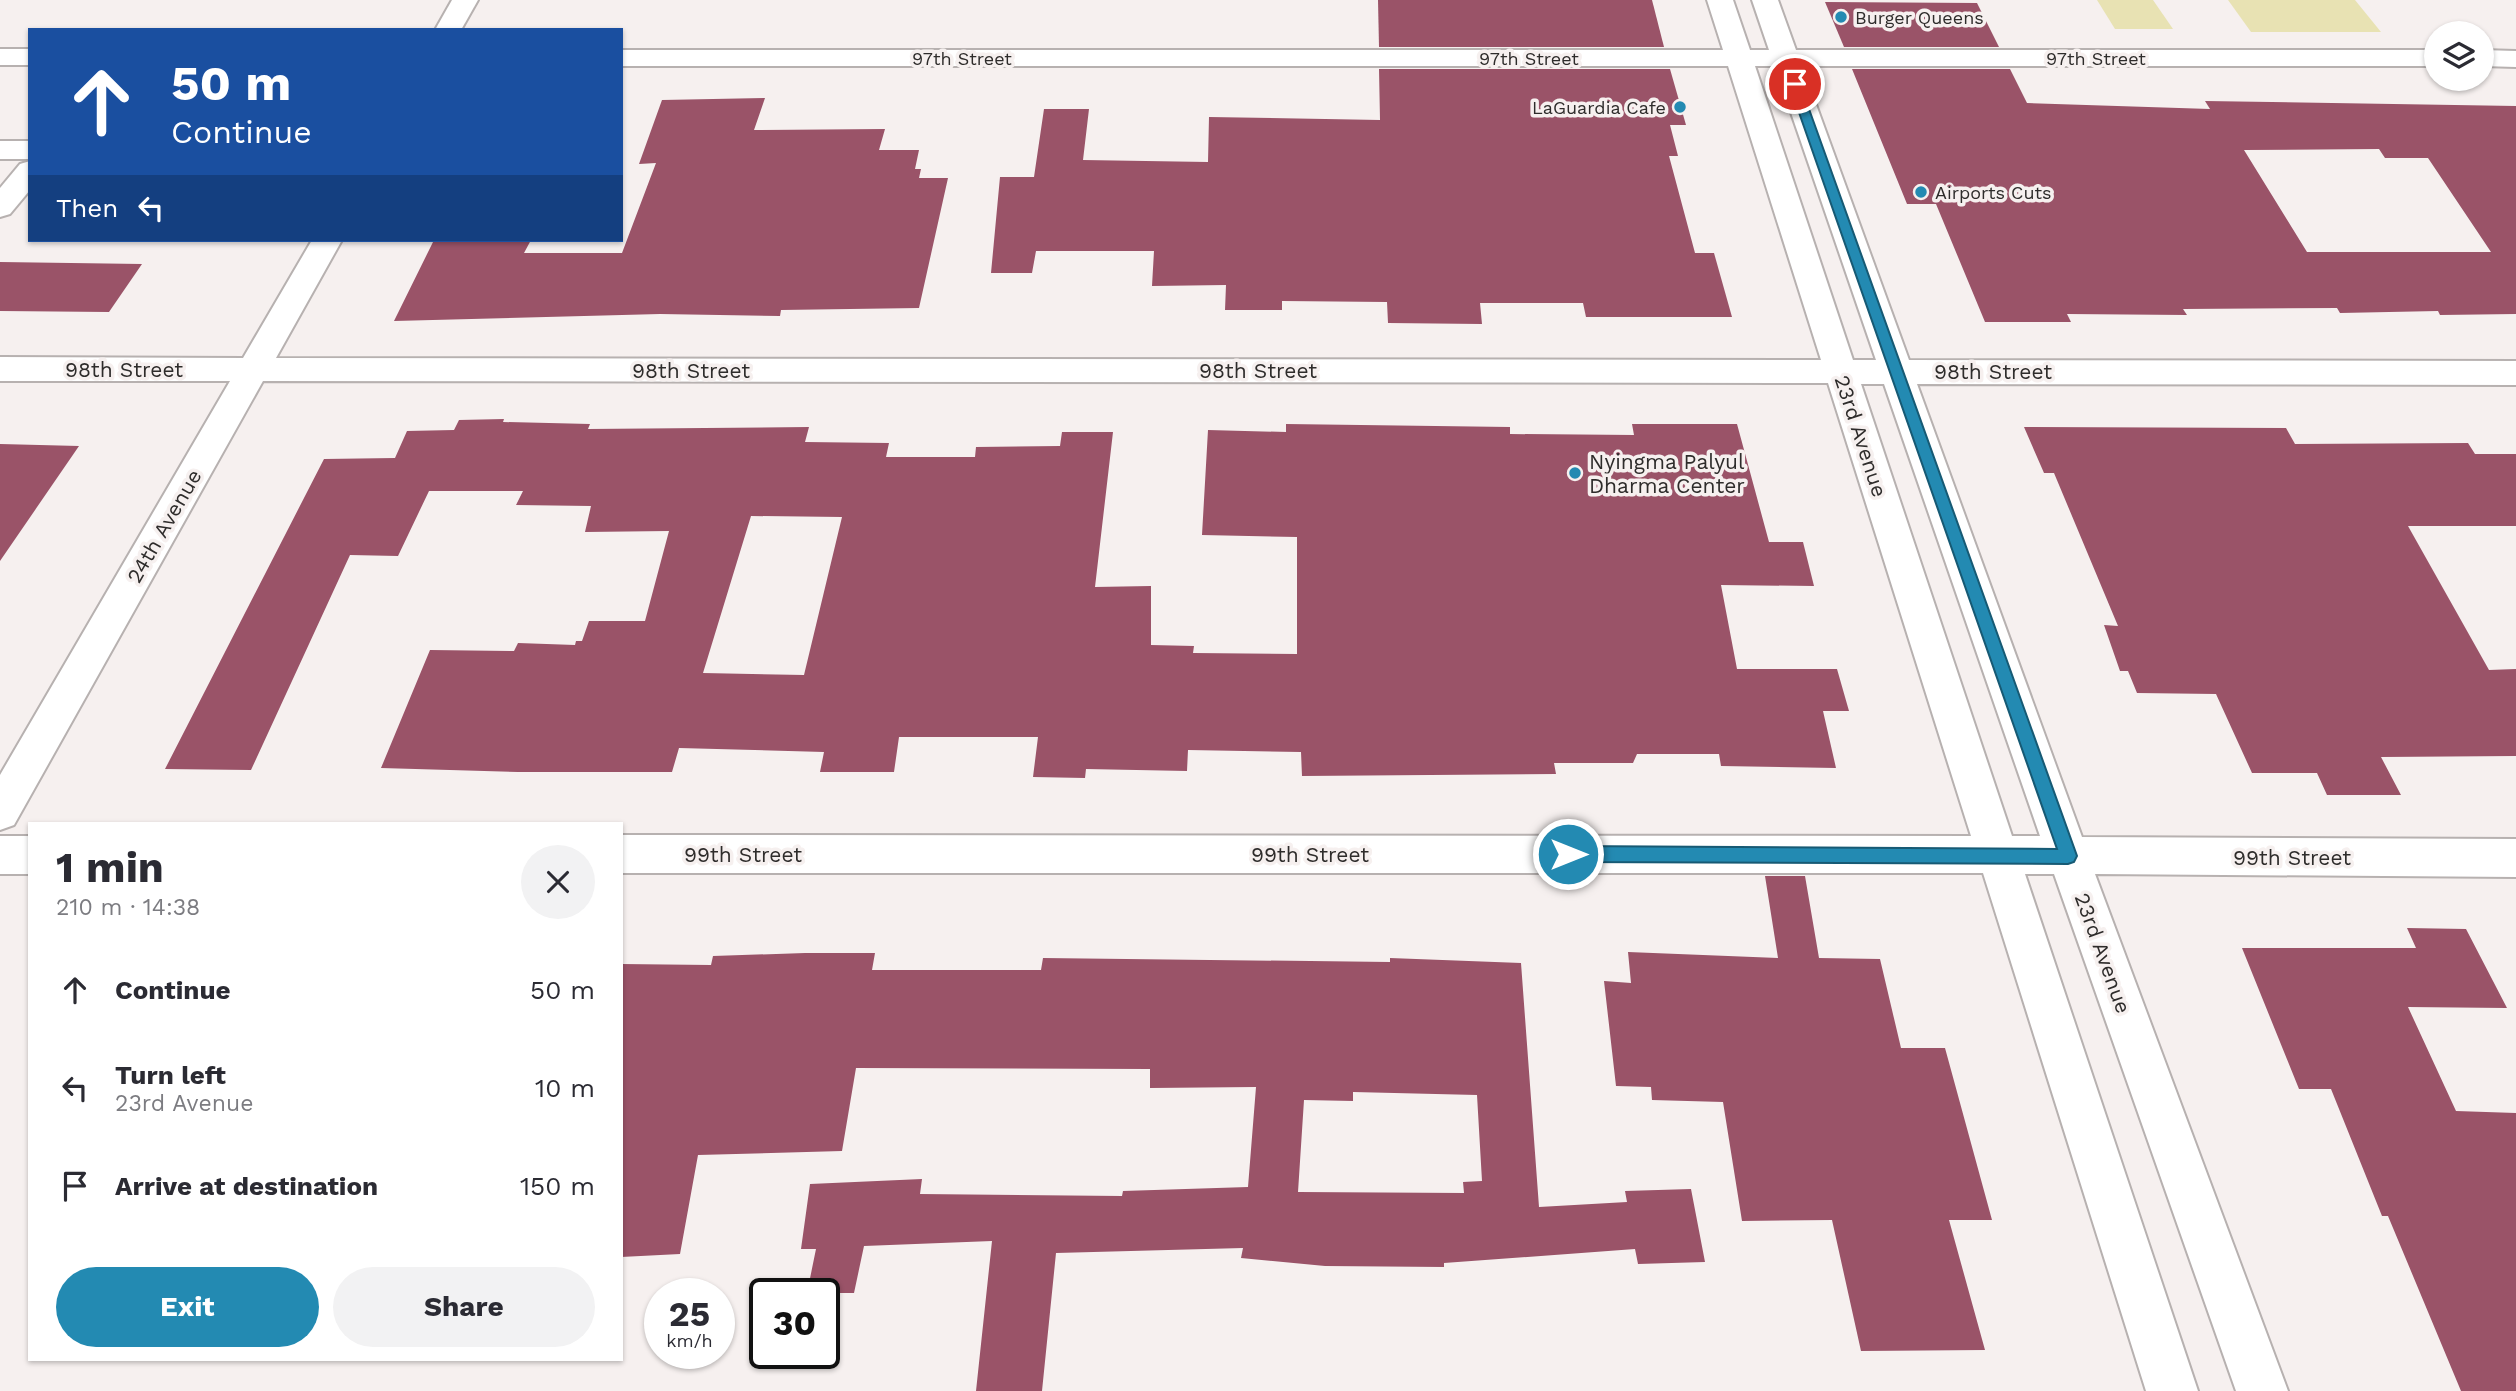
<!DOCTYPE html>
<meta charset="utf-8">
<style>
body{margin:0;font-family:"Work Sans",sans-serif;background:#f2f2f3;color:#2b2b33;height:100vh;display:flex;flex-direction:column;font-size:26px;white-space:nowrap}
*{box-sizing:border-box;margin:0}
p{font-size:23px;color:#7c7c81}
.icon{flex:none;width:38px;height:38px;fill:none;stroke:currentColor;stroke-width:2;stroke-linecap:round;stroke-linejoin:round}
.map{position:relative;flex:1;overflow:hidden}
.panel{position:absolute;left:28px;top:822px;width:595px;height:539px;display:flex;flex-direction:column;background:#fff;border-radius:0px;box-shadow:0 2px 5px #0004}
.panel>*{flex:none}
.guide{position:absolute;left:28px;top:28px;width:595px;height:214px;border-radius:0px;box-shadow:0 2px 5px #0004;background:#1a4fa0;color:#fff;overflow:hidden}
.controls{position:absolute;left:2424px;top:21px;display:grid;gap:14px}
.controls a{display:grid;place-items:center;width:70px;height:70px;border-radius:50%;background:#fff;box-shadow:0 2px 5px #0004;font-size:35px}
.speed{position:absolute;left:644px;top:1278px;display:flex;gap:14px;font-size:35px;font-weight:700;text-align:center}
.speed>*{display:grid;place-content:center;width:91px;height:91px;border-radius:50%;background:#fff;box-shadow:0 2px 5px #0004;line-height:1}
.speed small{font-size:18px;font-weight:400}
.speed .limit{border:4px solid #111;border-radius:10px;background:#fff;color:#111}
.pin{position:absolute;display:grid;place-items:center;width:60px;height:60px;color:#fff;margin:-30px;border:4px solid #fff;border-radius:50%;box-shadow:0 2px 7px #0007}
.me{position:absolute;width:77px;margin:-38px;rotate:90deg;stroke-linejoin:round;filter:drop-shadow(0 0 5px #0008)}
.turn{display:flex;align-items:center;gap:24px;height:147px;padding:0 28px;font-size:32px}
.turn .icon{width:91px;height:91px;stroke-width:2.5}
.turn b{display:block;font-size:49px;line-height:60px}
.then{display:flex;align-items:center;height:66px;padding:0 28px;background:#0003;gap:14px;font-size:26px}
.round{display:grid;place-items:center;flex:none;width:74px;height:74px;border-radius:37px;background:#f2f2f3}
.head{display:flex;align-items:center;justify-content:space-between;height:119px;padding:0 28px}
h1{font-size:42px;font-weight:700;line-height:52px}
.primary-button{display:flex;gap:14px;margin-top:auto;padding:14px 28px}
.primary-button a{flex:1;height:80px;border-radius:42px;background:#238ab2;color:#fff;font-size:28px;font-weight:700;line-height:80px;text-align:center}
.primary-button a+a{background:#f2f2f3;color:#2b2b33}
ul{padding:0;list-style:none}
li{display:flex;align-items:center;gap:21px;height:98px;padding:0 28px}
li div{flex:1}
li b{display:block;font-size:26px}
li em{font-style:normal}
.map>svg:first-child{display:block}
</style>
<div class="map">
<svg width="2516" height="1391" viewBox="0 0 2516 1391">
<rect width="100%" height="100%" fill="#f6f0ef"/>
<g fill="#e8e2b3">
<path d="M 2097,0 L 2153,0 L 2173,29 L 2115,29 Z"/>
<path d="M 2228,0 L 2355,0 L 2381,32 L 2251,32 Z"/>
</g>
<g fill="#9a5368" fill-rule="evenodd">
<path d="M 1378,0 L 1652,0 L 1664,47 L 1379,47 Z"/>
<path d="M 1825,2 L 1977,3 L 1999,47 L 1844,47 Z"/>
<path d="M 1379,69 L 1670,69 L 1686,125 L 1670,125 L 1678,156 L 1669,156 L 1695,253 L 1714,253 L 1732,317 L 1586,317 L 1583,303 L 1480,303 L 1482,324 L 1388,323 L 1387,302 L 1282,301 L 1282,310 L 1225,310 L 1226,285 L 1152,286 L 1154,251 L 1036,251 L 1032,273 L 991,273 L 1000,177 L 1034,177 L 1044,109 L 1089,109 L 1083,160 L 1208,162 L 1209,117 L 1380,120 Z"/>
<path d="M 1852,69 L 2010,69 L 2027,103 L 2210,109 L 2205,101 L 2516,106 L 2516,314 L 2440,315 L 2438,311 L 2340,313 L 2337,308 L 2183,309 L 2187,315 L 2067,314 L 2071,322 L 1985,322 L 1936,204 L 1907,204 ZM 2379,149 L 2385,158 L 2428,158 L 2491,252 L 2307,252 L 2244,150 Z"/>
<path d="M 765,98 L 754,130 L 885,129 L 879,150 L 919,150 L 915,169 L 921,169 L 919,178 L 948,178 L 919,308 L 781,310 L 780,316 L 660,314 L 394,321 L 434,240 L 531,240 L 524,253 L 622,253 L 656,163 L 639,164 L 662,100 Z"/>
<path d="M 0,262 L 142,264 L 109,312 L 0,311 Z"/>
<path d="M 504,419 L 503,422 L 590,424 L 588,429 L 809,427 L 805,442 L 889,443 L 886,457 L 975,457 L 976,447 L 1060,446 L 1062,432 L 1113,432 L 1095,587 L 1151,586 L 1151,645 L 1194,646 L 1193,653 L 1297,654 L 1297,537 L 1202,535 L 1208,430 L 1286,432 L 1286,424 L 1510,427 L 1510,434 L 1634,435 L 1632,424 L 1737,424 L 1769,542 L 1803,542 L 1814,586 L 1721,585 L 1737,669 L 1837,669 L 1849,711 L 1823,711 L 1836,768 L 1721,766 L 1719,754 L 1637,754 L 1633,763 L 1554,763 L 1556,774 L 1302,776 L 1301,752 L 1188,750 L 1187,771 L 1086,769 L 1085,778 L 1033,777 L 1038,737 L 899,737 L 894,772 L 820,772 L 824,752 L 679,748 L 672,772 L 518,772 L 381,768 L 430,650 L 514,651 L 518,643 L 575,645 L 576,641 L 582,641 L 589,621 L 645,621 L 669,531 L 585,532 L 591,506 L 516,505 L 523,491 L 429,491 L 398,556 L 350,555 L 251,770 L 165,769 L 324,459 L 395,458 L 407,431 L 454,430 L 459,420 ZM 751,516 L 842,517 L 804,675 L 703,673 Z"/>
<path d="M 2024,427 L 2286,428 L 2295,444 L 2468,443 L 2475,454 L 2516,454 L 2516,526 L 2408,526 L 2489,670 L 2516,669 L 2516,756 L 2381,757 L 2401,795 L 2327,795 L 2317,773 L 2252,773 L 2216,694 L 2137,693 L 2128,671 L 2120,671 L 2104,625 L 2118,626 L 2054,473 L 2044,473 Z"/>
<path d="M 0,444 L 79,446 L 0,561 Z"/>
<path d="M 1765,876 L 1805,876 L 1819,958 L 1880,959 L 1901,1048 L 1945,1048 L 1992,1220 L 1949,1220 L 1985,1350 L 1861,1351 L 1832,1220 L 1742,1221 L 1723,1102 L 1652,1100 L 1651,1087 L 1616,1086 L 1604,981 L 1631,983 L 1628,952 L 1778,958 Z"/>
<path d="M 2407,928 L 2466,929 L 2507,1008 L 2408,1007 L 2456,1111 L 2516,1113 L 2516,1391 L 2461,1391 L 2388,1216 L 2382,1216 L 2331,1089 L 2299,1089 L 2242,948 L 2416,948 Z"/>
<path d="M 805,953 L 875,953 L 872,970 L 1041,970 L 1043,958 L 1390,962 L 1390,958 L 1521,963 L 1539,1207 L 1627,1202 L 1625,1191 L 1691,1189 L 1705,1262 L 1638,1264 L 1635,1249 L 1444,1263 L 1444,1267 L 1325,1266 L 1241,1258 L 1243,1248 L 1056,1253 L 1042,1391 L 976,1391 L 992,1241 L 864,1246 L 854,1293 L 807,1293 L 816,1249 L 801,1249 L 810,1184 L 922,1179 L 920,1194 L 1122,1196 L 1123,1191 L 1248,1187 L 1256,1087 L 1150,1088 L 1150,1069 L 856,1068 L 842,1151 L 698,1155 L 680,1254 L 621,1257 L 621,964 L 711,965 L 713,956 ZM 1353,1092 L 1477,1095 L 1482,1181 L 1463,1182 L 1464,1193 L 1298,1192 L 1304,1100 L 1353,1101 Z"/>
</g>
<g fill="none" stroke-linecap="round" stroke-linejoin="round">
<defs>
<g id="minor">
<path d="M 452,0 L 478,0 L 461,30 L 435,30 Z"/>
<path d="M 1707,0 L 1733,0 L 1750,50 L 1769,50 L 1752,0 L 1778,0 L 1796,50 L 2436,50 L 2436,66 L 1802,66 L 1909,360 L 2516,361 L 2516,385 L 1917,384 L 2082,837 L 2516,839 L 2516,877 L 2095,874 L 2288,1391 L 2236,1391 L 2054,874 L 2025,874 L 2198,1391 L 2146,1391 L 1983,873 L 621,873 L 621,835 L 1971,836 L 1828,383 L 263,381 L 14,825 L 0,830 L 0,775 L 230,381 L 0,381 L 0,357 L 243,358 L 312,240 L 342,240 L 276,358 L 1821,360 L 1728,66 L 621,66 L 621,50 L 1723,50 ZM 1755,66 L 1775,66 L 1876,360 L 1853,360 ZM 1861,384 L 1884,384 L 2040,836 L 2012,836 Z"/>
<rect x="0" y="49" width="30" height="16"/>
<path d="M 2482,50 L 2516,51 L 2516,67 L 2482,66 Z"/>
<rect x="0" y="141" width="30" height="18"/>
<path d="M 30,161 L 30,190 L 10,214 L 0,217 L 0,188 L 20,164 Z"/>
<rect x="0" y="836" width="30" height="38"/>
</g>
</defs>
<use href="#minor" stroke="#b7b1b0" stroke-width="4"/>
<use href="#minor" fill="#fff" fill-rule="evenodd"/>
</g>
<path fill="#238ab2" stroke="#175a74" stroke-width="2" d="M 1791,81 L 1800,84 L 2077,856 L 2074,862 L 2068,864 L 1568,862 L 1562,859 L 1560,854 L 1562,848 L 1568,846 L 2057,849 L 1789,84 Z"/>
<g fill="#238ab2" stroke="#f6f0ef" stroke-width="2.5">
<circle cx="1841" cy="17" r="7"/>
<circle cx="1680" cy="107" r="7"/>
<circle cx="1921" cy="192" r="7"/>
<circle cx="1575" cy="473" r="7"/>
</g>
<g text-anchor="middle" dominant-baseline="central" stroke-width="7" stroke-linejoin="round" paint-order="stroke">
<g font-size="18" fill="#2e2c2b" stroke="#f6f0ef" text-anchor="start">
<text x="1855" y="17">Burger Queens</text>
<text x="1666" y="107" text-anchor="end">LaGuardia Cafe</text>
<text x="1935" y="192">Airports Cuts</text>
</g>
<g font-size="18" fill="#2e2c2b" stroke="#f6f0ef">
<text x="962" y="58">97th Street</text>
<text x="1529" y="58">97th Street</text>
<text x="2096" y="58">97th Street</text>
</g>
<g font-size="21" fill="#2e2c2b" stroke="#f6f0ef">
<text x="124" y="369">98th Street</text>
<text x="691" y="370">98th Street</text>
<text x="1258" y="370">98th Street</text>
<text x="1993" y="371">98th Street</text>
<text transform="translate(1861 436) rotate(72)">23rd Avenue</text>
<text transform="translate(164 526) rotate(-60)">24th Avenue</text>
<text x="743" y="854">99th Street</text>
<text x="1310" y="854">99th Street</text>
<text x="2292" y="857">99th Street</text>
<text transform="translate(2103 953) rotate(70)">23rd Avenue</text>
</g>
<g font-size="21" fill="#2e2c2b" stroke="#f6f0ef" text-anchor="start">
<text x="1589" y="461">Nyingma Palyul<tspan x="1589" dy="24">Dharma Center</tspan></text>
</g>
</g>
</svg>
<div class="controls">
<a><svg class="icon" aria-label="layers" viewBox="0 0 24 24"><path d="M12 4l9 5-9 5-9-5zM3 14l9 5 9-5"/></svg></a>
</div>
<div class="speed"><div>25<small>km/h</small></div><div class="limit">30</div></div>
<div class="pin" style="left:1795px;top:84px;background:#d93025"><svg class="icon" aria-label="arrive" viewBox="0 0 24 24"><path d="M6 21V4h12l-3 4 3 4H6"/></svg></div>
<svg class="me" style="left:1568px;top:854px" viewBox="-20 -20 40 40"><circle r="17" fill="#238ab2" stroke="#fff" stroke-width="3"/><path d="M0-11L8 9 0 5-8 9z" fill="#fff"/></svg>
<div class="guide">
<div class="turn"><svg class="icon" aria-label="ahead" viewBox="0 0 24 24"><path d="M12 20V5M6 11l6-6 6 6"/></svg><div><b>50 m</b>Continue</div></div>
<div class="then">Then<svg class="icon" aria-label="left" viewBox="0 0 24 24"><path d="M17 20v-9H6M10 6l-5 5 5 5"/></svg></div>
</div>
<section class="panel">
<div class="head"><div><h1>1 min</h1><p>210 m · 14:38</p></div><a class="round"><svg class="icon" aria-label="close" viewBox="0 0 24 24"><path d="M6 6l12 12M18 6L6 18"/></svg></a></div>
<ul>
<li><svg class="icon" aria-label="ahead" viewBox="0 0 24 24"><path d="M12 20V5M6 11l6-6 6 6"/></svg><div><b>Continue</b></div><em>50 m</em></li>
<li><svg class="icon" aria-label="left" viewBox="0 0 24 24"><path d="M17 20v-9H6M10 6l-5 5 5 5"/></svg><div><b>Turn left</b><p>23rd Avenue</p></div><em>10 m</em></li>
<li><svg class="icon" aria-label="arrive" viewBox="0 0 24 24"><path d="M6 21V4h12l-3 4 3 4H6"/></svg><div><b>Arrive at destination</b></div><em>150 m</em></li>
</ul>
<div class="primary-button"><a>Exit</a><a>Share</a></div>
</section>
</div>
